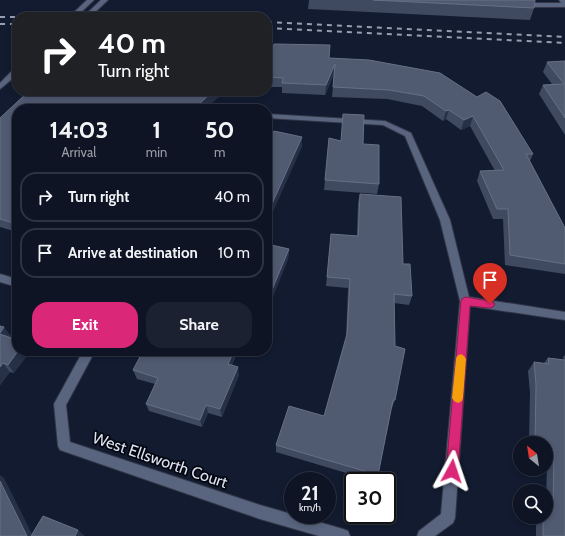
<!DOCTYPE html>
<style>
body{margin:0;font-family:Cabin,sans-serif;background:#1c2131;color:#f1f3f6;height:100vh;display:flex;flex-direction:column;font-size:15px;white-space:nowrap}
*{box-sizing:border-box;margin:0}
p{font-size:13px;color:#9b9ea6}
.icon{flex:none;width:22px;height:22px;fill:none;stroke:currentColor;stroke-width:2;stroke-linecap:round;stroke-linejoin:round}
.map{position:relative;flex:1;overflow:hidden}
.details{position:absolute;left:12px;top:104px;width:260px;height:252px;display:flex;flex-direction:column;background:#0e1424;border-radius:16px;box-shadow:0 2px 6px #0003,0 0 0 1px #2e3341}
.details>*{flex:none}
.banner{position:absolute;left:12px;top:12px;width:260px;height:84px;border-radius:16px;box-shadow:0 2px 6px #0003,0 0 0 1px #2e3341;background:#202124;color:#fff;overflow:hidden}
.needle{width:26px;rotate:330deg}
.buttons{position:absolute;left:513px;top:436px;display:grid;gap:8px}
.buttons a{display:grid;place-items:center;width:40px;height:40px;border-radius:50%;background:#0e1424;box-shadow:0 2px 6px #0003,0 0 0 1px #2e3341;font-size:20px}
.speed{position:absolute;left:284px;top:472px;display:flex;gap:8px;font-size:20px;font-weight:700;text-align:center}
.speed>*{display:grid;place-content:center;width:52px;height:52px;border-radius:50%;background:#0e1424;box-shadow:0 2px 6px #0003,0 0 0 1px #2e3341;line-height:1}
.speed small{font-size:10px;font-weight:400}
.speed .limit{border:2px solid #111;border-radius:6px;background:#fff;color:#111}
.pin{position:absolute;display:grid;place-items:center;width:34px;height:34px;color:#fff;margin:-41px -17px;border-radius:50% 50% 50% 0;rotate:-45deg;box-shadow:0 0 4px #0007}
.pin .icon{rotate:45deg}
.me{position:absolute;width:44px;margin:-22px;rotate:5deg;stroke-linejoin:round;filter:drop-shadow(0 0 3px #0008)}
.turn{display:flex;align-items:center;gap:14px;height:84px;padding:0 20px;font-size:18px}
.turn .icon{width:52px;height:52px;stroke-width:2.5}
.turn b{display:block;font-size:28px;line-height:34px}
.eta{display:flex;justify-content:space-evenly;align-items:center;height:68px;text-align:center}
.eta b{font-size:24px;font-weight:700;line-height:28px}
.primary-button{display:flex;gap:8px;margin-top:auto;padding:8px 20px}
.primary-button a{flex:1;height:46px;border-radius:16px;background:#db2777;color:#fff;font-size:16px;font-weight:700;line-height:46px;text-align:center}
.primary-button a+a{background:#1c2131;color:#f1f3f6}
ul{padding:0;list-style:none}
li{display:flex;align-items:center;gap:12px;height:50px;margin:0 8px 6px;padding:0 12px;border:2px solid #2e3341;border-radius:16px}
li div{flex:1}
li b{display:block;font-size:15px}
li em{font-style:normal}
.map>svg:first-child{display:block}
</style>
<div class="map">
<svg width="565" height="536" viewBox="0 0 565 536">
<rect width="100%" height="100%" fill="#121b30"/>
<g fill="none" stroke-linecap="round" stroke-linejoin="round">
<defs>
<path id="lane" d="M 565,3 L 565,7 L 521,7 L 518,5 L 521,3 Z"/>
<g id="street">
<path d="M 87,0 L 94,0 L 76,17 L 69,17 Z"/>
<path d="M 101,0 L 108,0 L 90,17 L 83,17 Z"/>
<path d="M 14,69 L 17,69 L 17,75 L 0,89 L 0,83 Z"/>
<path d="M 267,114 L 385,121 L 411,133 L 450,220 L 469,297 L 565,312 L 565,320 L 470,306 L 455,518 L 453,523 L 435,536 L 417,536 L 419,531 L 441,514 L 460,301 L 440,220 L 405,136 L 383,125 L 267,118 Z"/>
<path d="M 0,274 L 17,279 L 17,287 L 0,282 Z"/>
<path d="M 83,351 L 95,351 L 66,405 L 70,442 L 260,505 L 343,529 L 348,531 L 350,536 L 319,536 L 260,519 L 60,450 L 58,446 L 54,404 Z"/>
</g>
<path id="secondary" d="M 559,0 L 565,0 L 565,7 L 563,6 Z"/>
</defs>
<use href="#lane" stroke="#323647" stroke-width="2"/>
<use href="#street" stroke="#323647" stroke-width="2"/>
<use href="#secondary" stroke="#323647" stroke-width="2"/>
<use href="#lane" fill="#59657f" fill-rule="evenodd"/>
<use href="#street" fill="#59657f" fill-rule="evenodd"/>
<use href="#secondary" fill="#59657f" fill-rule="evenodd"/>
<g stroke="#979eaf" stroke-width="2" stroke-dasharray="5 5" stroke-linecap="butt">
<path d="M 0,17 L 17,17"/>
<path d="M 267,22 L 565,37"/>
<path d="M 0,24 L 17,24"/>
<path d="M 267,28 L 565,43"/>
</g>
</g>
<g fill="#3f4a61">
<path d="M 309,0 L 535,0 L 534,8 L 530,20 L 308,9 Z"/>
<path d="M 267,46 L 329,58 L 440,73 L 533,154 L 530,161 L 565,228 L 565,274 L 505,265 L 503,219 L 493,219 L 477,181 L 480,171 L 495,171 L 470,126 L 461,130 L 446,119 L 443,121 L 422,106 L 387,99 L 332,97 L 334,74 L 325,95 L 282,93 L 282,87 L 267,87 Z"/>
<path d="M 565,61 L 565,135 L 539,94 L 543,85 L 552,84 L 543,72 L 547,62 Z"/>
<path d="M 29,91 L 234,91 L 217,98 L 205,109 L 17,109 L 17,232 L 0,227 L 0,118 Z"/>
<path d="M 329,138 L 340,141 L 363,144 L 379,184 L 377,194 L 324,190 Z"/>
<path d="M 360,194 L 403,264 L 412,296 L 409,305 L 394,303 L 395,400 L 392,408 L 391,408 L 378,475 L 375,481 L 373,481 L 276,452 L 276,445 L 324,416 L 346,339 L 348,288 L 326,286 L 331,234 L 357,236 L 358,203 Z"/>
<path d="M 267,244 L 289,249 L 288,259 L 269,306 L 267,306 Z"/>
<path d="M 0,326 L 11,336 L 10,337 L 14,373 L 10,372 L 0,385 Z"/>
<path d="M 238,351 L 232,365 L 239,375 L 222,417 L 208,413 L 202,427 L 149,411 L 146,404 L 155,384 L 137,379 L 133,370 Z"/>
<path d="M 565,355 L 565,536 L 536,536 L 536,517 L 546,517 L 547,457 L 546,457 L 546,443 L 529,443 L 530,393 L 528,371 L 534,362 L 543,364 L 548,358 L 564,360 L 563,357 Z"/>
</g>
<g fill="#263047">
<path d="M 335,64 L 334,74 L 325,95 L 326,85 Z"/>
<path d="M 213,91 L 234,91 L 217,98 L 205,109 L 194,109 Z"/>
<path d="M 449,110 L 446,119 L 443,121 L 446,111 Z"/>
<path d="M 473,116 L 470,126 L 461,130 L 464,120 Z"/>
<path d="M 302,137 L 302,147 L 267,225 L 267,215 Z"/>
<path d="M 289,249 L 288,259 L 269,306 L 269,297 Z"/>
<path d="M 4,327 L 11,336 L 6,343 L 0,335 L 0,333 Z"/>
<path d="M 18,351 L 31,351 L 14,373 L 8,365 Z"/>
<path d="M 234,351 L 238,351 L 229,372 L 228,364 Z"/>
<path d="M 3,363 L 10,372 L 0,385 L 0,367 Z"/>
<path d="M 238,367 L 239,375 L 222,417 L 220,409 Z"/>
<path d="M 206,405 L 208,413 L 202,427 L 200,420 Z"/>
<path d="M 0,475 L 4,478 L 33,536 L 27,536 L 0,481 Z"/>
<path d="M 78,530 L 85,536 L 75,536 Z"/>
</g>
<g fill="#505a71" stroke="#667085">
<path d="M 373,0 L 535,0 L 534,8 Z"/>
<path d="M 274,44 L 330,45 L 329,58 L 369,60 L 440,73 L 477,97 L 486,92 L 500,101 L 533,154 L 526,154 L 565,228 L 565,264 L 510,255 L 508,209 L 497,209 L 480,171 L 504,170 L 473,116 L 464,120 L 449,110 L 446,111 L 424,96 L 389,90 L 333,87 L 335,64 L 326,85 L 282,83 L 283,78 L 267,77 L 267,46 L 274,46 Z"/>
<path d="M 565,61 L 565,118 L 543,85 L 564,84 L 547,62 Z"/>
<path d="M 29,91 L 213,91 L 194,109 L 17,109 L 17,224 L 0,219 L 0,118 Z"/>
<path d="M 343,114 L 364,115 L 363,144 L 379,145 L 379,184 L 325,180 L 329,138 L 341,141 Z"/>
<path d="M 274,131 L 302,137 L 267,215 L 267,142 Z"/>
<path d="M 360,194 L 401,197 L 403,264 L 410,264 L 412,296 L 394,294 L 395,346 L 405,349 L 395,400 L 393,400 L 378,475 L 276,445 L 289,406 L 324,416 L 347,334 L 350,279 L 327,277 L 331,234 L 358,236 Z"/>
<path d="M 267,244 L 289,249 L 269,297 L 267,297 Z"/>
<path d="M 0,326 L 4,327 L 0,333 Z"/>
<path d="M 0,334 L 17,340 L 17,351 L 18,351 L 8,365 L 3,363 L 0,367 Z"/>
<path d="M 143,351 L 234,351 L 228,364 L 238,367 L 220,409 L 206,405 L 200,420 L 146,404 L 158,378 L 133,370 Z"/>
<path d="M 548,358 L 565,360 L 565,536 L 543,536 L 543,517 L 546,517 L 546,508 L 553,510 L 554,450 L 546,448 L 546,443 L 535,443 L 536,385 L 534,362 L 549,364 Z"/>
<path d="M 0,481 L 27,536 L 0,536 Z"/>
<path d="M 43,516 L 78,530 L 75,536 L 31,536 Z"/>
</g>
<path fill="#db2777" stroke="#8e194d" d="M 465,297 L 490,301 L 493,302 L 495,304 L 493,307 L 490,308 L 470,306 L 458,471 L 456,475 L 452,477 L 448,475 L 446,471 L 461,301 L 462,299 Z"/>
<path fill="#f59e0b" d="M 461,354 L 464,356 L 466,359 L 463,398 L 462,401 L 458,403 L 454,401 L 452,398 L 456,359 L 457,356 Z"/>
<g text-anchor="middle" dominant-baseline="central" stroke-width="3.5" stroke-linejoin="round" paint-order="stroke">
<g font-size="16" fill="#dce3f2" stroke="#04060f">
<text transform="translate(160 460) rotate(19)">West Ellsworth Court</text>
</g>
</g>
</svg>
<div class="buttons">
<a><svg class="needle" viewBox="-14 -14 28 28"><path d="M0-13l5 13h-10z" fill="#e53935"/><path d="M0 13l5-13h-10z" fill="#9b9ea6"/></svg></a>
<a><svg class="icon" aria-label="search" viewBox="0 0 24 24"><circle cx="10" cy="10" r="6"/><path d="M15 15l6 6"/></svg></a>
</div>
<div class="speed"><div>21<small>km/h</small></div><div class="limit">30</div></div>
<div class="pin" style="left:490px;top:304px;background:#d93025"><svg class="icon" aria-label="arrive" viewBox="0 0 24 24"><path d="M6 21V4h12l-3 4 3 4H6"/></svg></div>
<svg class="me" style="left:452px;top:471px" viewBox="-20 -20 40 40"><path d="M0-17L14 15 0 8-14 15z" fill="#db2777" stroke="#fff" stroke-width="4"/></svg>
<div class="banner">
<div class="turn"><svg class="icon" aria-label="right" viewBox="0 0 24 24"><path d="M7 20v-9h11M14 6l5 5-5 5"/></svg><div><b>40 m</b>Turn right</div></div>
</div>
<section class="details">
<div class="eta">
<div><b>14:03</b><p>Arrival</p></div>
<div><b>1</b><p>min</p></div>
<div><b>50</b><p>m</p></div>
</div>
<ul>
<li><svg class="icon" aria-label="right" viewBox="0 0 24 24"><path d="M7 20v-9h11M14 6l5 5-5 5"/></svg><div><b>Turn right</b></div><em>40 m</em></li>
<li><svg class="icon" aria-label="arrive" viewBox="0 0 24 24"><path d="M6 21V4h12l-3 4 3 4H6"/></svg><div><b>Arrive at destination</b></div><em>10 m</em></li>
</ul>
<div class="primary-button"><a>Exit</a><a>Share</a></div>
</section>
</div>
